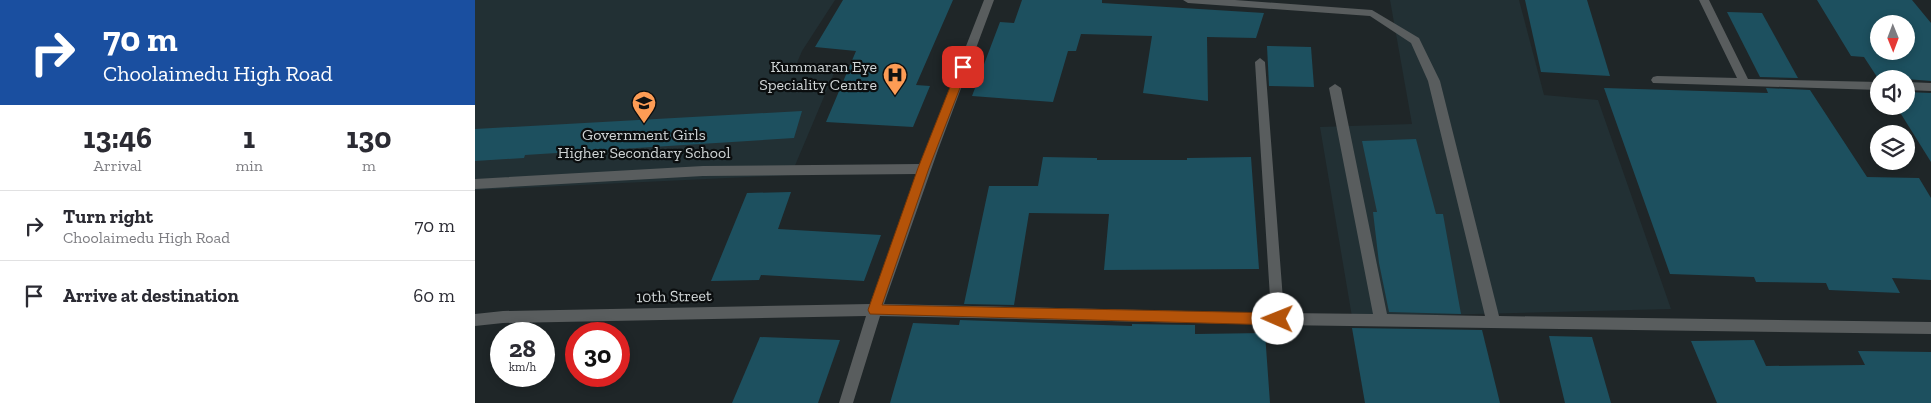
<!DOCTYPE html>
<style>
body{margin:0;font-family:"Zilla Slab",serif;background:#f7f7f7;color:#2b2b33;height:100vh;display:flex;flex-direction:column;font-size:19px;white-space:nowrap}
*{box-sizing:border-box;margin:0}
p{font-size:16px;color:#7c7c81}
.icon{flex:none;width:28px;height:28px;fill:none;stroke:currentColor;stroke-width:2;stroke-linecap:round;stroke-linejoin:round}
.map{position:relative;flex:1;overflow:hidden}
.details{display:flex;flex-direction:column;background:#fff;width:475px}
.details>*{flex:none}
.top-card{background:#1a4fa0;color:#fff;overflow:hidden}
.needle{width:32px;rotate:179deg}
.fabs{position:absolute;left:1395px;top:15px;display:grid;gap:10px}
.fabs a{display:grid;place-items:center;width:45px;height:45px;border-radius:50%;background:#fff;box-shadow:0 2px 8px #0003;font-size:25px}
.speed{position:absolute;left:15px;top:322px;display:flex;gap:10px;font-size:25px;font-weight:700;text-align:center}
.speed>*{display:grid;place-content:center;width:65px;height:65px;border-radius:50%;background:#fff;box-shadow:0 2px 8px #0003;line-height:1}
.speed small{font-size:12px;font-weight:400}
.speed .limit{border:8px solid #d22;background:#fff;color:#111}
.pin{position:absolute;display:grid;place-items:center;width:42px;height:42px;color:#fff;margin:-21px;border-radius:10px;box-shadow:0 2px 8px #0006}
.me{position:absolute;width:55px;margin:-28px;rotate:271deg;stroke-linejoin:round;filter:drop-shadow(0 0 4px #0008)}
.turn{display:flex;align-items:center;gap:18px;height:105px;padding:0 20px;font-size:22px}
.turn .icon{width:65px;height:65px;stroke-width:2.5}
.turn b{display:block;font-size:35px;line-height:42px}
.eta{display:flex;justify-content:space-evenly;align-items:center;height:85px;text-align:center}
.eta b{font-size:30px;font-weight:700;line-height:35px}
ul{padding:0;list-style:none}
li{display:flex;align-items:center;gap:15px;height:70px;padding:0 20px;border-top:1px solid #e1e1e2}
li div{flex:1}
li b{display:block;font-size:19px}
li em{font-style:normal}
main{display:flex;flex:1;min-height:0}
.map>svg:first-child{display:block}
</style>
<main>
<section class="details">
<div class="top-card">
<div class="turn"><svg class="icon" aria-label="right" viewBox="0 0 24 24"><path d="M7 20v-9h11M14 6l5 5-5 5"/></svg><div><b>70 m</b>Choolaimedu High Road</div></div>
</div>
<div class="eta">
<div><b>13:46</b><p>Arrival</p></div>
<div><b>1</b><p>min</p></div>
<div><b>130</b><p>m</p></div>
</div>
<ul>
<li><svg class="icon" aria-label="right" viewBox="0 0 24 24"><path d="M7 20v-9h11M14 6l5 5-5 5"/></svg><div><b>Turn right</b><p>Choolaimedu High Road</p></div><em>70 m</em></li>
<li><svg class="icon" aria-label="arrive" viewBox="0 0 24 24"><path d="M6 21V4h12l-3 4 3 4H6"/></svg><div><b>Arrive at destination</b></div><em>60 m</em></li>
</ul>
</section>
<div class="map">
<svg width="1456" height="403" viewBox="0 0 1456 403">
<rect width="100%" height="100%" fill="#1f2628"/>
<g fill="#223034">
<path d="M 0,0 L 360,0 L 327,51 L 318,72 L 359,73 L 316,175 L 0,190 Z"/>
<path d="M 915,0 L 1044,0 L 1069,95 L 1123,100 L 1196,309 L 877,317 L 845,127 L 937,124 Z"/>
</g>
<g fill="#1d505f" fill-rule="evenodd">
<path d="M 368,0 L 478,0 L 441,85 L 455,86 L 438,127 L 351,122 L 381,51 L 340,47 Z"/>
<path d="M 547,0 L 627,0 L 627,3 L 789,13 L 781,38 L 732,37 L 733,101 L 668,93 L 677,36 L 606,34 L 601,51 L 593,51 L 578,102 L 497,96 L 525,22 L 539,23 Z"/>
<path d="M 1050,0 L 1112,0 L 1135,76 L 1066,72 Z"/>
<path d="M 1342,0 L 1437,0 L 1456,23 L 1456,81 L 1431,79 L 1404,80 L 1389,57 L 1376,56 ZM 1404,24 L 1431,24 L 1431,51 L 1404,51 Z"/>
<path d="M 1252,12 L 1287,13 L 1323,78 L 1285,77 Z"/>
<path d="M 792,46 L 836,47 L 839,87 L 794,86 Z"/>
<path d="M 1129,88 L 1293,93 L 1291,88 L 1335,90 L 1392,177 L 1444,178 L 1456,198 L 1456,280 L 1417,278 L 1425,293 L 1354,290 L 1351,283 L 1281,282 L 1279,277 L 1195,274 Z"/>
<path d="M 1431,92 L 1456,93 L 1456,162 L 1421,106 L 1431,106 Z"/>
<path d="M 327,111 L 319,138 L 50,155 L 49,158 L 0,161 L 0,129 Z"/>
<path d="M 941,139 L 961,214 L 968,214 L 986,314 L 914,312 L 904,263 L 898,212 L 902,212 L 887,141 Z"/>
<path d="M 568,157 L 622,158 L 622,160 L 712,160 L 712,158 L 776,157 L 784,269 L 629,270 L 634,214 L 554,213 L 539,305 L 489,304 L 514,186 L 563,186 Z"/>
<path d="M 316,192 L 303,229 L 406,235 L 389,281 L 286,275 L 284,280 L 236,281 L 272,193 Z"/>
<path d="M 485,320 L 657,326 L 657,324 L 720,325 L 720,334 L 790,333 L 795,403 L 415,403 L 438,323 L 484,325 Z"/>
<path d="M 877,328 L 1007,330 L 1025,403 L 890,403 Z"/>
<path d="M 1074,336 L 1117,337 L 1136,403 L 1090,403 Z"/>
<path d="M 285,337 L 365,340 L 343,403 L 257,403 Z"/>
<path d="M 1279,340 L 1291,366 L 1390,365 L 1383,351 L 1456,352 L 1456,403 L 1242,403 L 1216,341 Z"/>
</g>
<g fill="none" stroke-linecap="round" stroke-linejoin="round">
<g fill="#595d5e" fill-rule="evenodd">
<path d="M 509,0 L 519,0 L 463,150 L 409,304 L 796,313 L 780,62 L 785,58 L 790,62 L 809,313 L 898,314 L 854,88 L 860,84 L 866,88 L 912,314 L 1010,316 L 953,81 L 936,43 L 895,16 L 713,3 L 708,0 L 760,0 L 897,10 L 944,38 L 965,81 L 1024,316 L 1456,322 L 1456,334 L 803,325 L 405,316 L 378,403 L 364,403 L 391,316 L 28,323 L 0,326 L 0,314 L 28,311 L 395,304 L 442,174 L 228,176 L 0,189 L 0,179 L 228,166 L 445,164 Z"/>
<path d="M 1224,0 L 1234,0 L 1273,79 L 1404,82 L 1404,90 L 1178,83 L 1176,80 L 1178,77 L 1182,76 L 1262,78 Z"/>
<path d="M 1431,82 L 1456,83 L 1456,91 L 1431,90 Z"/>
</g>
</g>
<path fill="#b45309" stroke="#753606" d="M 488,64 L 493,67 L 454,168 L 407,305 L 803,313 L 808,315 L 810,319 L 808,323 L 803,325 L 395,314 L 393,310 L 443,168 L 483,67 Z"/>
<defs>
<symbol id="hospital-pin" viewBox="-11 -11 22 30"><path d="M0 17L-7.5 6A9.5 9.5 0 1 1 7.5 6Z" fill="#fd9c55" stroke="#0b0e0f"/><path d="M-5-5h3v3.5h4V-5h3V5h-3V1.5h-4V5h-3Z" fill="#111"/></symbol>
<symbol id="school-pin" viewBox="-11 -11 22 30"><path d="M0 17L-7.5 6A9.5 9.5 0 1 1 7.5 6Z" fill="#fd9c55" stroke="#0b0e0f"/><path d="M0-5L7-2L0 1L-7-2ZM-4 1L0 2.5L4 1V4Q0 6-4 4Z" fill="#111"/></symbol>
</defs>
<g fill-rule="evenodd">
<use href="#hospital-pin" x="406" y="61" width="28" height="38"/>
<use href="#school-pin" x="155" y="89" width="28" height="38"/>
</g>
<g text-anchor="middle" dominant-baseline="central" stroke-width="4.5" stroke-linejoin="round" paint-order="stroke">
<g font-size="16" fill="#d0d5d6" stroke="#0b0e0f" text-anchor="end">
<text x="402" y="66">Kummaran Eye<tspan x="402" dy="18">Speciality Centre</tspan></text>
<text x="169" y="134" text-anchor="middle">Government Girls<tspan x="169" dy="18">Higher Secondary School</tspan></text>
</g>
<g font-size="16" fill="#d0d5d6" stroke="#0b0e0f">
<text transform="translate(199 296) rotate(-1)">10th Street</text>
</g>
</g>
</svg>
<div class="fabs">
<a><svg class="needle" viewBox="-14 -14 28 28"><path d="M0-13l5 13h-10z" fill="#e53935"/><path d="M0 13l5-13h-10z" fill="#7c7c81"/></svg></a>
<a><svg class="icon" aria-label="sound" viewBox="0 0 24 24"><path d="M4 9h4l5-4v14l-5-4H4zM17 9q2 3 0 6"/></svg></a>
<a><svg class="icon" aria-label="layers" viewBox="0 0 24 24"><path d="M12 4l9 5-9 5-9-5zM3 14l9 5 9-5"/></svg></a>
</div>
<div class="speed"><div>28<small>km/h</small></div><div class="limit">30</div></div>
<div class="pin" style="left:488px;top:67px;background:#d93025"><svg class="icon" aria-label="arrive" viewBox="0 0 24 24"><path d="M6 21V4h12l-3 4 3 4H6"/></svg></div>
<svg class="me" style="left:803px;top:319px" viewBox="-20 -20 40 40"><circle r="19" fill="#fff"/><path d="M0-13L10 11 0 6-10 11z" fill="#b45309"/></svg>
</div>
</main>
